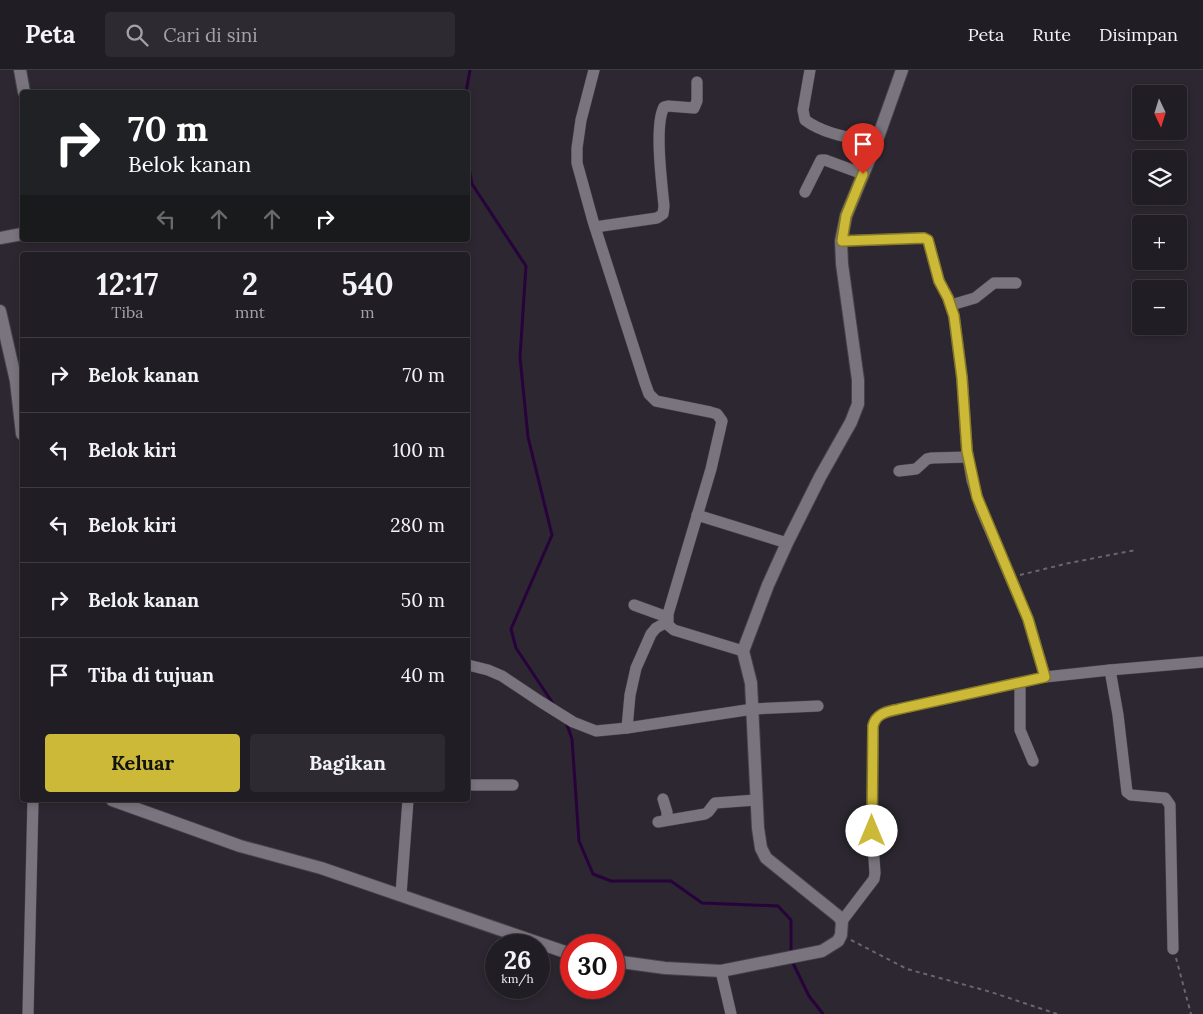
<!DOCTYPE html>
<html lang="id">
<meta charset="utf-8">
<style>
body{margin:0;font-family:Lora,serif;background:#2d2a31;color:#f1f3f6;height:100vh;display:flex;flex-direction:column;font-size:19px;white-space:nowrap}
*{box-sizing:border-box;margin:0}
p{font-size:16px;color:#a2a2a6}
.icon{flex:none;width:28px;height:28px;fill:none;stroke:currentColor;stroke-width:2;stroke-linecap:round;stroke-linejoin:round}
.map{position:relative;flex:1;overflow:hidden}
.drawer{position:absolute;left:20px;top:182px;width:450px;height:550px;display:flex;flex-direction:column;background:#211d24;border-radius:5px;box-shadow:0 2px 8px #0003,0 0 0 1px #3e3b41}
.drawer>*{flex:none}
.banner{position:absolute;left:20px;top:20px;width:450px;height:152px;border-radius:5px;box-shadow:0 2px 8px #0003,0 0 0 1px #3e3b41;background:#202124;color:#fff;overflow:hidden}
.needle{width:32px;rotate:176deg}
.controls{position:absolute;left:1132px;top:15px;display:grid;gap:10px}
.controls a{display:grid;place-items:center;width:55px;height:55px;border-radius:5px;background:#211d24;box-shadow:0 2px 8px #0003,0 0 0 1px #3e3b41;font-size:25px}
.speed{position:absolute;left:485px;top:864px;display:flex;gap:10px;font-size:25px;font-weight:700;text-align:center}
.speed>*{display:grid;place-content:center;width:65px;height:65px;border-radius:50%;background:#211d24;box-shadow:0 2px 8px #0003,0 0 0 1px #3e3b41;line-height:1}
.speed small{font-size:12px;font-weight:400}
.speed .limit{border:8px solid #d22;background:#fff;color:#111}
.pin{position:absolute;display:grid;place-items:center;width:42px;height:42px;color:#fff;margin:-51px -21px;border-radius:50% 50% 50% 0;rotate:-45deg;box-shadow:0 0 5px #0007}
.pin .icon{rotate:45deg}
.me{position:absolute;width:55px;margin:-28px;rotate:0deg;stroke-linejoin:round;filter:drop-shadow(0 0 4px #0008)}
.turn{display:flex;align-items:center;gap:18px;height:105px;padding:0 25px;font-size:22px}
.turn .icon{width:65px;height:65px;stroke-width:2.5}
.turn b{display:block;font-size:35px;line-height:42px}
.lanes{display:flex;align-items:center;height:48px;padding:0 25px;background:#0003;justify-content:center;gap:25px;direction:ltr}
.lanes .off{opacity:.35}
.eta{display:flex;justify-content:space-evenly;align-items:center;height:85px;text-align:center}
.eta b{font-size:30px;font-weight:800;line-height:35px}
.action{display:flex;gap:10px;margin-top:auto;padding:10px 25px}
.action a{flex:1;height:58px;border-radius:5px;background:#cdb938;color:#111;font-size:20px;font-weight:800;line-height:58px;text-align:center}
.action a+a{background:#2d2a31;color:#f1f3f6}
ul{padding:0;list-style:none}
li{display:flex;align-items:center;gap:15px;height:75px;padding:0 25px;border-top:1px solid #3e3b41}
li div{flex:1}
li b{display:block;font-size:19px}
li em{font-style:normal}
header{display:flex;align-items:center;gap:30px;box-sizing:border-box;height:70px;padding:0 25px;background:#211d24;border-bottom:1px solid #3e3b41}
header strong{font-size:24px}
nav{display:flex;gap:28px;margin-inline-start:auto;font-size:18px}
.search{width:350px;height:45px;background:#2d2a31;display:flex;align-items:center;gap:12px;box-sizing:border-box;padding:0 18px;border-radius:5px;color:#a2a2a6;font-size:19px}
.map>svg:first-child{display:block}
</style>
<header>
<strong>Peta</strong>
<div class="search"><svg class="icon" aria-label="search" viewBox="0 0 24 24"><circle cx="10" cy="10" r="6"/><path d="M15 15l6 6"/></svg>Cari di sini</div>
<nav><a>Peta</a><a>Rute</a><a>Disimpan</a></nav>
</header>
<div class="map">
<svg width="1203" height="944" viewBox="0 0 1203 944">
<rect width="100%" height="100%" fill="#2c2730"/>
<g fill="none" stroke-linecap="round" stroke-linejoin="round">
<g stroke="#28033b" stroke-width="3">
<path d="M 466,22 L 470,0"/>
<path d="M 468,93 L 472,114 L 526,196 L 520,287 L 528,367 L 552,465 L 511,559 L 516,578 L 554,635"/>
<path d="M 566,652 L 572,669 L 579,771 L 593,804 L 611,811 L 671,811 L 702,833 L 778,836 L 791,850 L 791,885"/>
<path d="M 792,891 L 809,926 L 823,944"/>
</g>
<defs>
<g id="minor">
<path d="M 594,0 L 581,50 L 577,78 L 577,93 L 593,151 L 645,313 L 649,324 L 656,331 L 710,342 L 717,344 L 722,351 L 711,399 L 668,544 L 668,555 L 674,560 L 743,581"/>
<path d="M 810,0 L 803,40 L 805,50 C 825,65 853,68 876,73"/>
<path d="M 805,122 L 821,90 L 825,90 L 863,104"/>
<path d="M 595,157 L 657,148 L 663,144 L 664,136 C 662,114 654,55 664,37 L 668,36 L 694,38 L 697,31 L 697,12"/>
<path d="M 841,171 L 924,168 L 928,170 L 939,211 L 948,228 L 954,246 L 962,308 L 967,381 L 972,410 L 981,439 L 1028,549 L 1045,607"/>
<path d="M 951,235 L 975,228 L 994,213 L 1016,213"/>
<path d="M 899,401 L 916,399 L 927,389 L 932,388 L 968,387"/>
<path d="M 697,445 L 787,473"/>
<path d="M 634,535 L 667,547"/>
<path d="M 468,595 L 488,600 L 502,606 L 541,632 L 573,652 L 596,661 L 627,658 L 753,639 L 818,636"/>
<path d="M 1110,600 L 1118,645 L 1127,722 L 1131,725 L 1165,728 L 1170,735 L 1173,879"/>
<path d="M 1020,613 L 1020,660 L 1033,691"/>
<path d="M 627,658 L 630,625 L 636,598 L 651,564 L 656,558 L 667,552"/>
<path d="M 468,715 L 513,715"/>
<path d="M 663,729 L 667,742 L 667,750"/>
<path d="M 658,752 L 705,744 L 708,742 L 715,733 L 756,730"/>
<path d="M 401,824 L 408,730"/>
<path d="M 842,851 L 874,809 L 875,803 L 872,761 L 873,656 C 876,643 887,642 899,639 L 1045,607 L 1110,600 L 1203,592"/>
<path d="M 721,901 L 731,944"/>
<path d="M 28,944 L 33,730"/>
</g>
<g id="tertiary">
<path d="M 20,0 L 24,22"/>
<path d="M 0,168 L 22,164"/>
<path d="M 0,241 L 16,311 L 22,364"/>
<path d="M 112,730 L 240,776 L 321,798 L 571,884"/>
<path d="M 614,891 L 665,898 L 721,901 L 822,881 L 838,871 L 841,865 L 842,851 L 838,846 L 766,788 L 761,778 L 758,758 L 751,613 L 743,581 L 768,515 L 787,473 L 820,407 L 851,352 L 858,334 L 858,310 L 842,194 L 841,171 L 846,146 L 876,73 L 902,0"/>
</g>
</defs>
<use href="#minor" stroke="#46424a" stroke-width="12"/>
<use href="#tertiary" stroke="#46424a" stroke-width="14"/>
<g stroke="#6a666d" stroke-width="2" stroke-dasharray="4 4" stroke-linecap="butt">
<path d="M 1020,505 L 1069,493 L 1136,480"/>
<path d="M 851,870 L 907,899 L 991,922 L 1057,944"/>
<path d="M 1176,888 L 1191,944"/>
</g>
<use href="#minor" stroke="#7a747e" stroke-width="11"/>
<use href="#tertiary" stroke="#7a747e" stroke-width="12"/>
</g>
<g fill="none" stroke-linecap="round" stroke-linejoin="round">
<defs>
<path id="route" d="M 863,104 L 846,146 L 842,171 L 924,168 L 928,170 L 939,211 L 948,228 L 954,246 L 962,308 L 967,381 L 977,427 L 1028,549 L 1045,607 L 899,639 C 887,642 876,643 873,656 L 872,761"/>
</defs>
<use href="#route" stroke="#857824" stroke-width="12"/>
<use href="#route" stroke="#cdb938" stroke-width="9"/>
</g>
</svg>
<div class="controls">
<a><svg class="needle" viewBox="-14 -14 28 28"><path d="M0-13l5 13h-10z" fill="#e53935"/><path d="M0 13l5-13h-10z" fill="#a2a2a6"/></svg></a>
<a><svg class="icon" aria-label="layers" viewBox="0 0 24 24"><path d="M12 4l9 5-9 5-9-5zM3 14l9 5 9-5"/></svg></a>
<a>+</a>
<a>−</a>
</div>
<div class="speed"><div>26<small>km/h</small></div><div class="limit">30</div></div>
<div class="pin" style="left:863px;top:104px;background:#d93025"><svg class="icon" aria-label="arrive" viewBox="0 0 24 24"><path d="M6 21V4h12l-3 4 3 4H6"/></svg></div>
<svg class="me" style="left:872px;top:761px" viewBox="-20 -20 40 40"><circle r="19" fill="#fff"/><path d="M0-13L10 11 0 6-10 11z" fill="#cdb938"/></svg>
<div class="banner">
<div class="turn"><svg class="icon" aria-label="right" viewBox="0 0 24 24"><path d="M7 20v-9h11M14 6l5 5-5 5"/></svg><div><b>70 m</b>Belok kanan</div></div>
<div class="lanes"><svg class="icon off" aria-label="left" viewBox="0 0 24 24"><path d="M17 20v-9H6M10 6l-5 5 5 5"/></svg><svg class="icon off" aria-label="ahead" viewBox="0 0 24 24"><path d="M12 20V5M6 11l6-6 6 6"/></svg><svg class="icon off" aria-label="ahead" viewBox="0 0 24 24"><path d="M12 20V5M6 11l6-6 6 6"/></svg><svg class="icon" aria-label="right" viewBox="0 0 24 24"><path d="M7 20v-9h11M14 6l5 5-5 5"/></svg></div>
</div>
<section class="drawer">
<div class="eta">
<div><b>12:17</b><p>Tiba</p></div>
<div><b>2</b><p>mnt</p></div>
<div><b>540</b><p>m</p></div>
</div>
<ul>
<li><svg class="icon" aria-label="right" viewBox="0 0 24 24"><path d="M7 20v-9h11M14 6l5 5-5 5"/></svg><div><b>Belok kanan</b></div><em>70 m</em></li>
<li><svg class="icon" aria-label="left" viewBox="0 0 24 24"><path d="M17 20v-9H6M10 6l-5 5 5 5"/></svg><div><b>Belok kiri</b></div><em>100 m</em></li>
<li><svg class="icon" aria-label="left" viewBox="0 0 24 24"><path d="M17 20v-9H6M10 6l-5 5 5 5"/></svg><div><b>Belok kiri</b></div><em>280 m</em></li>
<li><svg class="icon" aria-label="right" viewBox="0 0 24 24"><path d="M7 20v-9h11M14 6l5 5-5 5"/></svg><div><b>Belok kanan</b></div><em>50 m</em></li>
<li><svg class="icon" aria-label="arrive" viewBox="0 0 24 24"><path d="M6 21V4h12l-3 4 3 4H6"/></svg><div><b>Tiba di tujuan</b></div><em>40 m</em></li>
</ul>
<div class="action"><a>Keluar</a><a>Bagikan</a></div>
</section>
</div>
